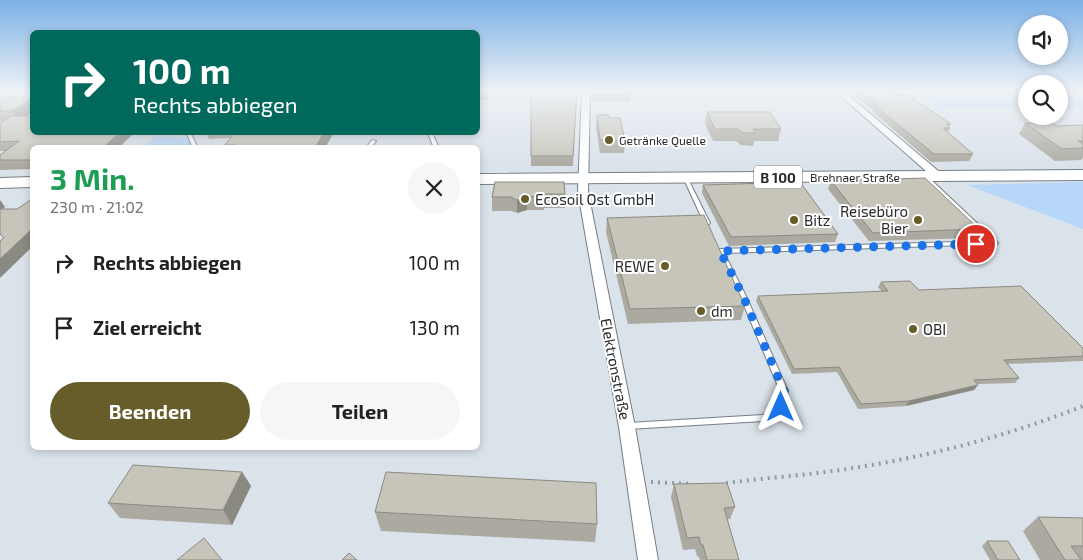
<!DOCTYPE html>
<html lang="de">
<meta charset="utf-8">
<style>
body{margin:0;font-family:"Exo 2",sans-serif;background:#f6f6f6;color:#222;height:100vh;display:flex;flex-direction:column;font-size:19px;white-space:nowrap}
*{box-sizing:border-box;margin:0}
p{font-size:16px;color:#767676}
.icon{flex:none;width:28px;height:28px;fill:none;stroke:currentColor;stroke-width:2;stroke-linecap:round;stroke-linejoin:round}
.map{position:relative;flex:1;overflow:hidden}
.sheet{position:absolute;left:30px;top:145px;width:450px;height:305px;display:flex;flex-direction:column;background:#fff;border-radius:8px;box-shadow:0 2px 8px #0003}
.sheet>*{flex:none}
.guide{position:absolute;left:30px;top:30px;width:450px;height:105px;border-radius:8px;box-shadow:0 2px 8px #0003;background:#00695c;color:#fff;overflow:hidden}
.fabs{position:absolute;left:1018px;top:15px;display:grid;gap:10px}
.fabs a{display:grid;place-items:center;width:50px;height:50px;border-radius:50%;background:#fff;box-shadow:0 2px 8px #0003;font-size:25px}
.pin{position:absolute;display:grid;place-items:center;width:42px;height:42px;color:#fff;margin:-21px;border:2px solid #fff;border-radius:50%;box-shadow:0 1px 5px #0007}
.me{position:absolute;width:55px;margin:-28px;rotate:0deg;stroke-linejoin:round;filter:drop-shadow(0 0 4px #0008)}
.turn{display:flex;align-items:center;gap:18px;height:105px;padding:0 20px;font-size:22px}
.turn .icon{width:65px;height:65px;stroke-width:2.5}
.turn b{display:block;font-size:35px;line-height:42px}
.round{display:grid;place-items:center;flex:none;width:52px;height:52px;border-radius:26px;background:#f6f6f6}
.summary{display:flex;align-items:center;justify-content:space-between;height:85px;padding:0 20px}
h1{font-size:30px;font-weight:700;line-height:38px;color:#1e9e55}
.action{display:flex;gap:10px;margin-top:auto;padding:10px 20px}
.action a{flex:1;height:58px;border-radius:30px;background:#665d2a;color:#fff;font-size:20px;font-weight:700;line-height:58px;text-align:center}
.action a+a{background:#f6f6f6;color:#222}
ul{padding:0;list-style:none}
li{display:flex;align-items:center;gap:15px;height:65px;padding:0 20px}
li div{flex:1}
li b{display:block;font-size:19px}
li em{font-style:normal}
.map>svg:first-child{display:block}
</style>
<div class="map">
<svg width="1083" height="560" viewBox="0 0 1083 560">
<rect width="100%" height="100%" fill="#dae2ea"/>
<g fill="#b7d7f9">
<path d="M 882,90 L 1026,90 L 1026,107 L 940,109 L 923,96 Z"/>
<rect x="1059" y="90" width="24" height="16"/>
<path d="M 154,137 L 190,138 L 189,147 L 144,148 Z"/>
<path d="M 1083,182 L 1083,229 L 967,185 Z"/>
</g>
<g fill="none" stroke-linecap="round" stroke-linejoin="round">
<defs>
<g id="service">
<path d="M 186,132 L 190,132 L 198,148 L 193,148 Z"/>
<path d="M 429,135 L 433,135 L 439,148 L 434,148 L 429,136 Z"/>
<path d="M 372,140 L 376,141 L 371,148 L 366,148 Z"/>
<path d="M 683,176 L 687,176 L 687,177 L 710,223 L 709,224 L 707,225 L 704,223 L 683,177 Z"/>
<path d="M 923,176 L 927,176 L 997,242 L 998,243 L 997,244 L 724,253 L 746,296 L 788,391 L 784,409 L 764,421 L 628,429 L 625,428 L 624,426 L 625,424 L 628,423 L 763,415 L 777,405 L 780,391 L 740,296 L 717,251 L 718,249 L 990,241 L 923,178 Z"/>
</g>
<g id="minor">
<path d="M 582,90 L 590,90 L 588,192 L 635,427 L 658,560 L 638,560 L 619,427 L 578,192 Z"/>
<path d="M 834,90 L 842,90 L 943,175 L 943,179 L 935,179 Z"/>
</g>
<g id="primary">
<path d="M 1083,170 L 1083,180 L 478,184 L 478,174 Z"/>
<path d="M 32,177 L 32,187 L 0,188 L 0,178 Z"/>
</g>
</defs>
<use href="#service" stroke="#777e86" stroke-width="2"/>
<use href="#minor" stroke="#777e86" stroke-width="2"/>
<use href="#primary" stroke="#777e86" stroke-width="2"/>
<g stroke="#949aa0" stroke-width="4" stroke-dasharray="2 5" stroke-linecap="butt">
<path d="M 651,482 L 693,484"/>
<path d="M 726,483 C 766,478 807,475 847,469 C 927,457 1008,436 1083,406"/>
</g>
<use href="#service" fill="#fff" fill-rule="evenodd"/>
<use href="#minor" fill="#fff" fill-rule="evenodd"/>
<use href="#primary" fill="#fff" fill-rule="evenodd"/>
</g>
<g fill="#aba9a0">
<path d="M 478,90 L 490,90 L 488,100 L 478,100 Z"/>
<path d="M 531,90 L 577,90 L 573,166 L 531,166 Z"/>
<path d="M 591,90 L 634,90 L 633,97 L 630,97 L 630,101 L 592,101 L 592,90 Z"/>
<path d="M 857,90 L 887,93 L 917,103 L 951,124 L 949,127 L 950,128 L 948,133 L 973,154 L 969,161 L 931,162 L 872,111 L 872,109 L 855,96 Z"/>
<path d="M 0,96 L 26,116 L 32,132 L 135,132 L 118,148 L 32,148 L 32,169 L 0,170 L 0,155 L 5,151 L 0,151 L 0,123 L 3,121 L 0,121 Z"/>
<path d="M 707,112 L 781,129 L 778,141 L 754,141 L 753,146 L 741,145 L 736,141 L 713,141 L 705,124 Z"/>
<path d="M 597,115 L 609,118 L 625,141 L 624,153 L 600,153 L 596,127 Z"/>
<path d="M 1025,123 L 1056,126 L 1083,125 L 1083,158 L 1081,160 L 1055,161 L 1019,134 Z"/>
<path d="M 206,132 L 334,132 L 325,148 L 225,148 L 225,145 L 230,138 L 209,139 Z"/>
<path d="M 831,181 L 979,229 L 974,238 L 869,241 L 828,189 Z"/>
<path d="M 495,182 L 565,194 L 565,208 L 544,208 L 544,210 L 527,210 L 517,213 L 511,211 L 492,211 L 492,197 Z"/>
<path d="M 703,185 L 838,234 L 835,242 L 729,246 L 702,193 Z"/>
<path d="M 607,218 L 745,306 L 741,320 L 628,324 L 606,232 Z"/>
<path d="M 881,282 L 919,290 L 1083,348 L 1083,361 L 1008,364 L 1019,378 L 1015,383 L 978,384 L 978,385 L 974,390 L 906,406 L 858,409 L 837,372 L 792,374 L 756,301 L 758,296 L 882,292 L 878,287 Z"/>
<path d="M 242,472 L 251,486 L 232,525 L 120,518 L 108,503 Z"/>
<path d="M 674,484 L 735,507 L 730,519 L 727,519 L 739,560 L 700,560 L 699,557 L 697,556 L 695,549 L 683,550 L 671,497 Z"/>
<path d="M 375,512 L 597,524 L 595,542 L 381,531 Z"/>
<path d="M 1038,517 L 1083,518 L 1083,560 L 1040,560 L 1023,531 Z"/>
<path d="M 987,541 L 1020,560 L 990,560 L 982,546 Z"/>
</g>
<g fill="#8b8a82">
<path d="M 488,90 L 490,90 L 488,100 Z"/>
<path d="M 32,98 L 32,112 L 18,121 L 12,111 Z"/>
<path d="M 120,132 L 135,132 L 118,148 L 107,148 L 106,145 Z"/>
<path d="M 324,132 L 334,132 L 325,148 L 315,148 Z"/>
<path d="M 527,197 L 527,210 L 517,213 L 517,200 Z"/>
<path d="M 0,200 L 5,207 L 0,211 Z"/>
<path d="M 32,229 L 32,247 L 0,278 L 0,259 Z"/>
<path d="M 978,385 L 974,390 L 906,406 L 909,401 Z"/>
<path d="M 242,472 L 251,486 L 232,525 L 223,510 Z"/>
</g>
<g fill="#c7c5ba" stroke="#8b8a82">
<path d="M 478,90 L 488,90 L 478,91 Z"/>
<path d="M 531,90 L 577,90 L 573,156 L 531,156 Z"/>
<path d="M 592,90 L 634,90 L 634,92 L 629,91 L 630,95 L 592,95 Z"/>
<path d="M 857,90 L 881,90 L 887,93 L 913,96 L 917,103 L 920,103 L 951,124 L 946,124 L 950,128 L 943,128 L 973,154 L 934,154 L 874,105 L 878,104 Z"/>
<path d="M 0,96 L 32,98 L 12,111 L 0,111 Z"/>
<path d="M 707,112 L 770,112 L 781,129 L 753,129 L 756,133 L 743,133 L 738,129 L 715,129 Z"/>
<path d="M 597,115 L 608,115 L 609,118 L 620,118 L 625,141 L 600,140 Z"/>
<path d="M 11,116 L 32,116 L 32,132 L 120,132 L 106,145 L 113,145 L 110,148 L 32,148 L 32,160 L 0,160 L 0,155 L 19,141 L 0,142 L 0,123 Z"/>
<path d="M 1025,123 L 1051,123 L 1056,126 L 1083,125 L 1083,141 L 1078,141 L 1083,144 L 1083,148 L 1062,149 Z"/>
<path d="M 235,132 L 324,132 L 315,148 L 234,148 L 236,145 L 225,145 Z"/>
<path d="M 369,147 L 411,147 L 411,148 Z"/>
<path d="M 925,178 L 979,229 L 873,233 L 831,181 Z"/>
<path d="M 495,182 L 564,182 L 565,194 L 544,194 L 544,196 L 527,197 L 517,200 L 511,197 L 492,197 Z"/>
<path d="M 800,182 L 838,234 L 731,237 L 703,185 Z"/>
<path d="M 32,199 L 32,229 L 0,259 L 0,241 L 4,238 L 0,234 L 0,209 L 17,209 Z"/>
<path d="M 704,215 L 745,306 L 630,309 L 607,218 Z"/>
<path d="M 910,281 L 919,290 L 1021,286 L 1083,348 L 1083,356 L 1004,360 L 1019,378 L 974,380 L 978,385 L 909,401 L 861,404 L 839,367 L 794,369 L 758,296 L 888,291 L 881,282 Z"/>
<path d="M 133,465 L 242,472 L 223,510 L 108,503 Z"/>
<path d="M 386,472 L 596,483 L 597,524 L 375,512 Z"/>
<path d="M 727,483 L 735,507 L 724,508 L 739,560 L 707,560 L 703,545 L 701,545 L 699,537 L 687,538 L 674,484 Z"/>
<path d="M 1038,517 L 1083,518 L 1083,546 L 1071,546 L 1081,560 L 1065,560 Z"/>
<path d="M 204,538 L 222,560 L 177,560 Z"/>
<path d="M 987,541 L 1008,541 L 1020,560 L 998,560 Z"/>
<path d="M 349,553 L 357,560 L 342,560 Z"/>
</g>
<linearGradient id="sky" x2="0" y2="1"><stop stop-color="#7bb1e6"/><stop offset="0.54" stop-color="#eef2f6"/><stop offset="1" stop-color="#eef2f6" stop-opacity="0"/></linearGradient>
<rect width="1083" height="168" fill="url(#sky)"/>
<g fill="none" stroke-linecap="round" stroke-linejoin="round">
<path stroke="#1a73e8" stroke-width="9" stroke-dasharray="0 16.2" d="M 781,407 L 784,391 L 743,296 L 720,251 L 976,244"/>
</g>
<g fill="#665d2a" stroke="#fff" stroke-width="2">
<circle cx="609" cy="140" r="5"/>
<circle cx="525" cy="199" r="5"/>
<circle cx="794" cy="220" r="5"/>
<circle cx="918" cy="220" r="5"/>
<circle cx="665" cy="266" r="5"/>
<circle cx="701" cy="311" r="5"/>
<circle cx="913" cy="329" r="5"/>
</g>
<g text-anchor="middle" dominant-baseline="central" stroke-width="4" stroke-linejoin="round" paint-order="stroke">
<g font-size="12" fill="#282b2e" stroke="#fff" text-anchor="start">
<text x="619" y="140">Getränke Quelle</text>
</g>
<g font-size="12" fill="#282b2e" stroke="#fff">
<text x="855" y="177">Brehnaer Straße</text>
</g>
<rect fill="#fff" stroke="#686b6d" stroke-width="1" x="754" y="165.5" width="48" height="23" rx="4"/>
<g font-size="14" font-weight="bold" fill="#282b2e">
<text x="778" y="177">B 100</text>
</g>
<g font-size="15" fill="#282b2e" stroke="#fff" text-anchor="start">
<text x="535" y="199">Ecosoil Ost GmbH</text>
<text x="908" y="211" text-anchor="end">Reisebüro<tspan x="908" dy="17">Bier</tspan></text>
<text x="804" y="220">Bitz</text>
<text x="655" y="266" text-anchor="end">REWE</text>
<text x="711" y="311">dm</text>
<text x="923" y="329">OBI</text>
</g>
<g font-size="15" fill="#282b2e" stroke="#fff">
<text transform="translate(616 369) rotate(79)">Elektronstraße</text>
</g>
</g>
</svg>
<div class="fabs">
<a><svg class="icon" aria-label="sound" viewBox="0 0 24 24"><path d="M4 9h4l5-4v14l-5-4H4zM17 9q2 3 0 6"/></svg></a>
<a><svg class="icon" aria-label="search" viewBox="0 0 24 24"><circle cx="10" cy="10" r="6"/><path d="M15 15l6 6"/></svg></a>
</div>
<div class="pin" style="left:976px;top:244px;background:#d93025"><svg class="icon" aria-label="arrive" viewBox="0 0 24 24"><path d="M6 21V4h12l-3 4 3 4H6"/></svg></div>
<svg class="me" style="left:781px;top:407px" viewBox="-20 -20 40 40"><path d="M0-17L14 15 0 8-14 15z" fill="#1a73e8" stroke="#fff" stroke-width="4"/></svg>
<div class="guide">
<div class="turn"><svg class="icon" aria-label="right" viewBox="0 0 24 24"><path d="M7 20v-9h11M14 6l5 5-5 5"/></svg><div><b>100 m</b>Rechts abbiegen</div></div>
</div>
<section class="sheet">
<div class="summary"><div><h1>3 Min.</h1><p>230 m · 21:02</p></div><a class="round"><svg class="icon" aria-label="close" viewBox="0 0 24 24"><path d="M6 6l12 12M18 6L6 18"/></svg></a></div>
<ul>
<li><svg class="icon" aria-label="right" viewBox="0 0 24 24"><path d="M7 20v-9h11M14 6l5 5-5 5"/></svg><div><b>Rechts abbiegen</b></div><em>100 m</em></li>
<li><svg class="icon" aria-label="arrive" viewBox="0 0 24 24"><path d="M6 21V4h12l-3 4 3 4H6"/></svg><div><b>Ziel erreicht</b></div><em>130 m</em></li>
</ul>
<div class="action"><a>Beenden</a><a>Teilen</a></div>
</section>
</div>
